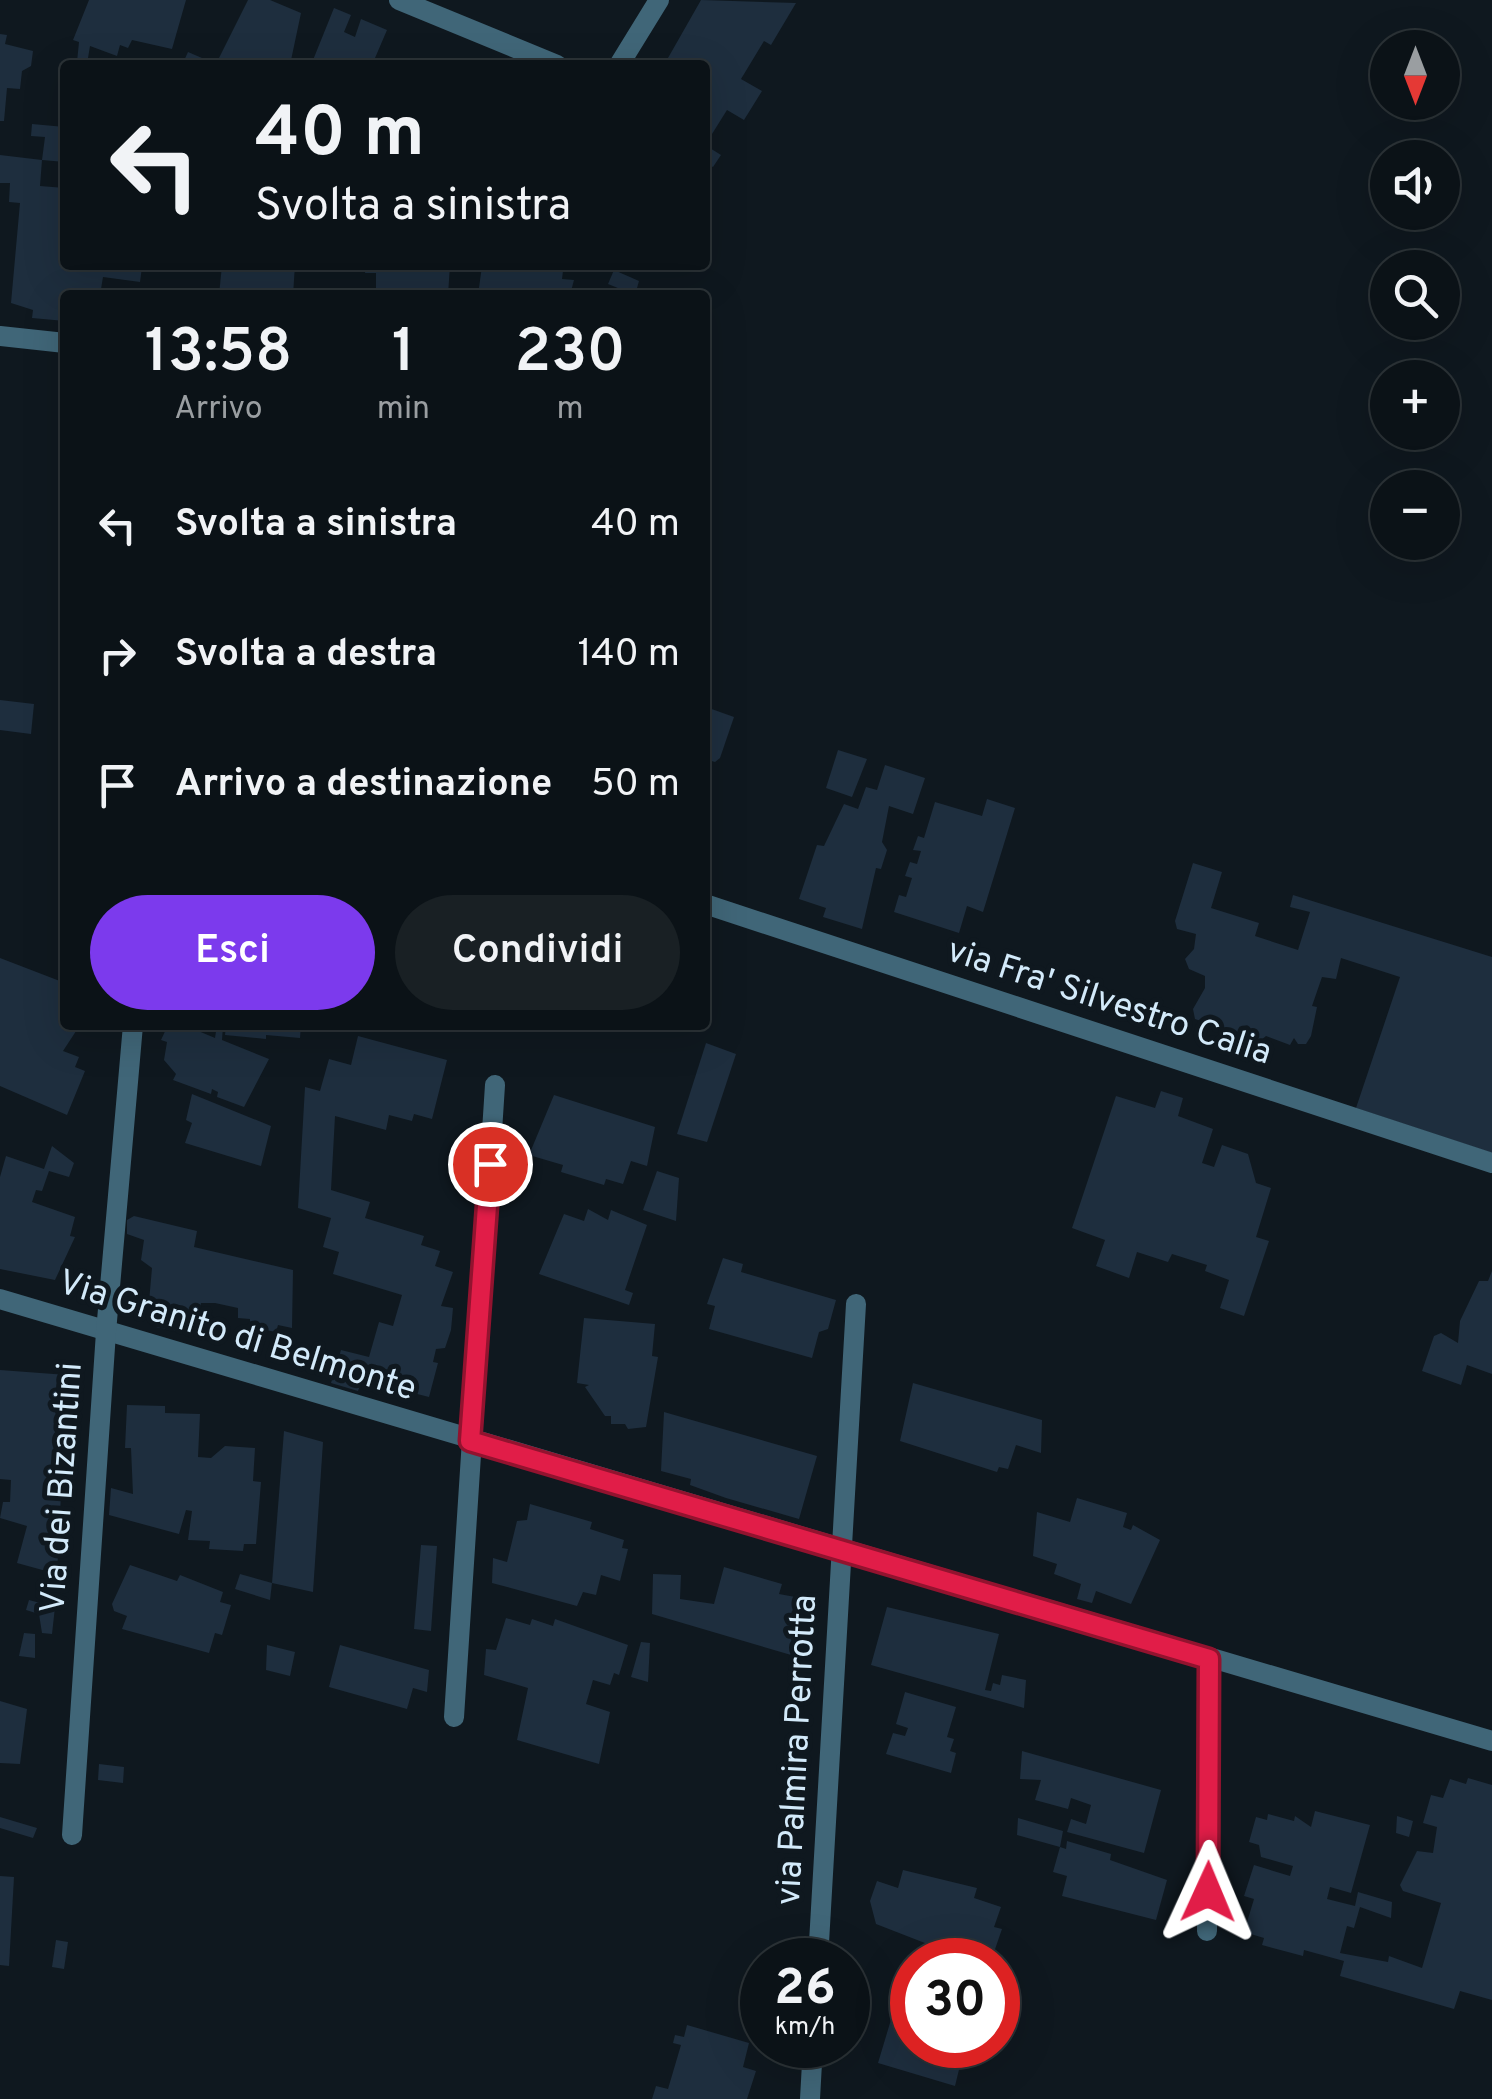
<!DOCTYPE html>
<html lang="it">
<meta charset="utf-8">
<style>
body{margin:0;font-family:Overpass,sans-serif;background:#192024;color:#f1f3f6;height:100vh;display:flex;flex-direction:column;font-size:38px;white-space:nowrap}
*{box-sizing:border-box;margin:0}
p{font-size:32px;color:#9a9ea1}
.icon{flex:none;width:55px;height:55px;fill:none;stroke:currentColor;stroke-width:2;stroke-linecap:round;stroke-linejoin:round}
.map{position:relative;flex:1;overflow:hidden}
.side{position:absolute;left:60px;top:290px;width:650px;height:740px;display:flex;flex-direction:column;background:#0b1217;border-radius:10px;box-shadow:0 10px 40px #0002,0 0 0 2px #2b3236}
.side>*{flex:none}
.top-card{position:absolute;left:60px;top:60px;width:650px;height:210px;border-radius:10px;box-shadow:0 10px 40px #0002,0 0 0 2px #2b3236;background:#0b1217;color:#f1f3f6;overflow:hidden}
.needle{width:65px;rotate:180deg}
.fabs{position:absolute;left:1370px;top:30px;display:grid;gap:20px}
.fabs a{display:grid;place-items:center;width:90px;height:90px;border-radius:50%;background:#0b1217;box-shadow:0 10px 40px #0002,0 0 0 2px #2b3236;font-size:50px}
.speed{position:absolute;left:740px;top:1938px;display:flex;gap:20px;font-size:50px;font-weight:700;text-align:center}
.speed>*{display:grid;place-content:center;width:130px;height:130px;border-radius:50%;background:#0b1217;box-shadow:0 10px 40px #0002,0 0 0 2px #2b3236;line-height:1}
.speed small{font-size:25px;font-weight:400}
.speed .limit{border:15px solid #d22;background:#fff;color:#111}
.pin{position:absolute;display:grid;place-items:center;width:85px;height:85px;color:#fff;margin:-42px;border:5px solid #fff;border-radius:50%;box-shadow:0 2px 10px #0007}
.me{position:absolute;width:110px;margin:-55px;rotate:1deg;stroke-linejoin:round;filter:drop-shadow(0 0 8px #0008)}
.turn{display:flex;align-items:center;gap:35px;height:210px;padding:0 30px;font-size:45px}
.turn .icon{width:130px;height:130px;stroke-width:2.5}
.turn b{display:block;font-size:70px;line-height:85px}
.eta{display:flex;justify-content:space-evenly;align-items:center;height:170px;text-align:center}
.eta b{font-size:60px;font-weight:600;line-height:70px}
.cta{display:flex;gap:20px;margin-top:auto;padding:20px 30px}
.cta a{flex:1;height:115px;border-radius:60px;background:#7c3aed;color:#fff;font-size:40px;font-weight:600;line-height:115px;text-align:center}
.cta a+a{background:#192024;color:#f1f3f6}
ul{padding:0;list-style:none}
li{display:flex;align-items:center;gap:30px;height:130px;padding:0 30px}
li div{flex:1}
li b{display:block;font-size:38px}
li em{font-style:normal}
.map>svg:first-child{display:block}
</style>
<div class="map">
<svg width="1492" height="2099" viewBox="0 0 1492 2099">
<rect width="100%" height="100%" fill="#0f181f"/>
<g fill="#1e2e3e">
<path d="M 89,0 L 186,0 L 172,49 L 132,40 L 128,48 L 120,45 L 117,56 L 90,46 L 87,64 L 77,62 L 79,42 L 73,40 Z"/>
<path d="M 248,0 L 270,0 L 301,13 L 290,65 L 182,65 L 188,52 L 216,64 Z"/>
<path d="M 701,0 L 796,3 L 771,45 L 764,41 L 741,79 L 762,91 L 744,120 L 727,110 L 712,134 L 705,130 L 705,65 L 664,65 Z"/>
<path d="M 334,8 L 351,15 L 344,32 L 355,37 L 361,19 L 387,30 L 372,65 L 311,65 Z"/>
<path d="M 0,34 L 7,35 L 5,44 L 33,51 L 31,66 L 22,71 L 20,89 L 7,88 L 4,121 L 0,121 Z"/>
<path d="M 32,124 L 65,127 L 65,162 L 42,160 L 45,137 L 31,136 Z"/>
<path d="M 705,145 L 721,155 L 713,167 L 705,163 Z"/>
<path d="M 0,155 L 42,160 L 40,186 L 65,188 L 65,265 L 135,265 L 142,267 L 140,282 L 103,277 L 100,295 L 65,295 L 65,321 L 32,318 L 33,310 L 11,303 L 20,203 L 9,202 L 10,183 L 0,183 Z"/>
<path d="M 222,265 L 295,265 L 293,295 L 219,295 Z"/>
<path d="M 366,265 L 450,265 L 448,295 L 376,295 L 376,273 L 365,273 Z"/>
<path d="M 545,265 L 544,270 L 563,271 L 562,279 L 574,280 L 570,295 L 478,295 L 482,266 Z"/>
<path d="M 614,270 L 639,281 L 635,295 L 608,284 Z"/>
<path d="M 0,700 L 34,704 L 31,734 L 0,730 Z"/>
<path d="M 706,707 L 734,717 L 720,758 L 715,762 L 705,759 Z"/>
<path d="M 838,750 L 867,759 L 852,797 L 826,788 Z"/>
<path d="M 885,765 L 925,778 L 913,814 L 889,806 L 882,842 L 887,850 L 881,869 L 876,868 L 862,929 L 823,917 L 826,908 L 799,899 L 817,845 L 824,846 L 844,804 L 858,809 L 866,787 L 877,790 Z"/>
<path d="M 987,799 L 1015,808 L 983,912 L 967,906 L 959,933 L 894,912 L 899,895 L 906,897 L 912,878 L 905,876 L 910,862 L 917,864 L 921,851 L 913,850 L 918,836 L 924,838 L 935,802 L 982,816 Z"/>
<path d="M 1193,863 L 1222,872 L 1211,908 L 1259,923 L 1255,936 L 1298,950 L 1310,912 L 1290,907 L 1293,895 L 1492,957 L 1492,1153 L 1356,1108 L 1400,977 L 1341,958 L 1336,979 L 1322,977 L 1312,1006 L 1317,1007 L 1311,1036 L 1306,1044 L 1298,1044 L 1294,1038 L 1290,1045 L 1266,1036 L 1260,1041 L 1195,1019 L 1193,1009 L 1205,988 L 1205,976 L 1189,969 L 1185,959 L 1194,949 L 1196,934 L 1177,929 L 1175,921 Z"/>
<path d="M 0,958 L 65,983 L 65,1025 L 80,1025 L 63,1051 L 79,1057 L 75,1067 L 85,1071 L 67,1115 L 0,1086 Z"/>
<path d="M 168,1025 L 184,1025 L 215,1038 L 217,1025 L 223,1026 L 222,1040 L 269,1059 L 244,1107 L 217,1097 L 218,1092 L 212,1089 L 211,1094 L 173,1080 L 176,1074 L 164,1060 L 167,1042 L 161,1040 Z"/>
<path d="M 226,1025 L 301,1025 L 300,1038 L 266,1035 L 266,1039 L 225,1035 Z"/>
<path d="M 358,1036 L 447,1060 L 432,1119 L 414,1114 L 412,1121 L 389,1115 L 386,1130 L 335,1116 L 331,1190 L 370,1202 L 365,1218 L 424,1236 L 421,1245 L 440,1251 L 435,1266 L 453,1272 L 441,1306 L 453,1308 L 451,1330 L 445,1348 L 436,1349 L 433,1362 L 438,1363 L 429,1397 L 362,1380 L 358,1391 L 331,1383 L 341,1350 L 369,1357 L 379,1322 L 393,1326 L 402,1295 L 333,1274 L 339,1252 L 323,1247 L 331,1218 L 298,1208 L 305,1087 L 320,1091 L 329,1059 L 351,1065 Z"/>
<path d="M 706,1043 L 736,1054 L 707,1142 L 677,1134 Z"/>
<path d="M 1161,1091 L 1183,1098 L 1178,1116 L 1213,1129 L 1202,1163 L 1214,1167 L 1222,1145 L 1248,1154 L 1256,1183 L 1271,1188 L 1256,1237 L 1269,1241 L 1244,1316 L 1220,1308 L 1229,1280 L 1205,1271 L 1207,1265 L 1172,1254 L 1168,1262 L 1137,1252 L 1129,1278 L 1096,1266 L 1105,1240 L 1072,1228 L 1116,1096 L 1155,1108 Z"/>
<path d="M 192,1094 L 271,1126 L 261,1166 L 185,1143 L 192,1123 L 186,1120 Z"/>
<path d="M 554,1095 L 655,1127 L 647,1166 L 631,1161 L 623,1184 L 606,1179 L 604,1185 L 561,1172 L 563,1165 L 529,1155 Z"/>
<path d="M 52,1146 L 74,1163 L 69,1177 L 49,1171 L 42,1191 L 36,1190 L 32,1202 L 75,1217 L 70,1236 L 75,1237 L 55,1280 L 0,1269 L 0,1177 L 6,1156 L 44,1169 Z"/>
<path d="M 657,1171 L 679,1178 L 676,1221 L 643,1210 Z"/>
<path d="M 588,1209 L 608,1220 L 611,1210 L 647,1225 L 625,1290 L 633,1293 L 629,1305 L 539,1274 L 564,1214 L 584,1221 Z"/>
<path d="M 134,1216 L 197,1231 L 194,1247 L 293,1270 L 292,1328 L 278,1325 L 276,1332 L 250,1327 L 250,1319 L 238,1318 L 238,1308 L 215,1303 L 201,1303 L 195,1335 L 156,1327 L 157,1311 L 149,1302 L 152,1268 L 141,1260 L 144,1240 L 127,1234 L 127,1220 Z"/>
<path d="M 723,1258 L 743,1264 L 741,1272 L 836,1300 L 828,1329 L 819,1332 L 812,1358 L 709,1329 L 715,1306 L 707,1304 Z"/>
<path d="M 1492,1271 L 1492,1374 L 1467,1365 L 1461,1385 L 1422,1371 L 1434,1336 L 1441,1333 L 1458,1343 L 1460,1321 L 1479,1281 L 1488,1281 Z"/>
<path d="M 584,1318 L 655,1324 L 652,1356 L 658,1357 L 646,1427 L 628,1429 L 625,1424 L 611,1424 L 611,1416 L 605,1416 L 585,1387 L 589,1385 L 577,1383 Z"/>
<path d="M 0,1370 L 67,1375 L 57,1574 L 17,1563 L 27,1526 L 0,1518 L 3,1502 L 10,1502 L 11,1480 L 0,1479 Z"/>
<path d="M 913,1383 L 1042,1420 L 1041,1453 L 1016,1445 L 1008,1469 L 999,1467 L 997,1472 L 900,1441 Z"/>
<path d="M 127,1405 L 165,1406 L 165,1413 L 200,1414 L 198,1457 L 211,1458 L 225,1446 L 255,1448 L 253,1481 L 261,1482 L 256,1544 L 244,1544 L 243,1551 L 209,1549 L 210,1541 L 188,1540 L 192,1511 L 186,1510 L 179,1534 L 109,1515 L 111,1488 L 133,1494 L 131,1448 L 125,1448 Z"/>
<path d="M 664,1412 L 817,1456 L 799,1519 L 726,1498 L 690,1485 L 691,1479 L 661,1471 Z"/>
<path d="M 284,1431 L 323,1442 L 313,1592 L 272,1583 Z"/>
<path d="M 1077,1498 L 1127,1513 L 1123,1527 L 1131,1530 L 1133,1525 L 1160,1540 L 1131,1604 L 1096,1591 L 1092,1603 L 1077,1599 L 1081,1584 L 1054,1574 L 1057,1564 L 1033,1556 L 1037,1512 L 1070,1522 Z"/>
<path d="M 530,1504 L 592,1522 L 590,1529 L 624,1540 L 622,1548 L 628,1549 L 620,1581 L 601,1575 L 596,1595 L 583,1592 L 577,1606 L 492,1583 L 493,1558 L 507,1562 L 517,1521 L 527,1520 Z"/>
<path d="M 421,1545 L 437,1546 L 431,1631 L 414,1629 Z"/>
<path d="M 130,1565 L 177,1581 L 180,1575 L 223,1592 L 220,1602 L 231,1605 L 222,1635 L 215,1633 L 209,1653 L 122,1629 L 127,1616 L 114,1611 L 112,1604 Z"/>
<path d="M 724,1567 L 782,1584 L 779,1594 L 806,1599 L 803,1610 L 812,1612 L 798,1657 L 652,1614 L 653,1574 L 681,1575 L 680,1599 L 714,1604 Z"/>
<path d="M 240,1574 L 272,1583 L 270,1600 L 235,1589 Z"/>
<path d="M 29,1600 L 55,1607 L 52,1634 L 42,1633 L 39,1614 L 26,1610 Z"/>
<path d="M 887,1607 L 999,1634 L 985,1690 L 991,1691 L 993,1683 L 1000,1685 L 1002,1675 L 1026,1680 L 1024,1708 L 871,1665 Z"/>
<path d="M 506,1618 L 530,1625 L 532,1619 L 553,1626 L 555,1619 L 628,1645 L 619,1675 L 614,1673 L 610,1685 L 593,1680 L 586,1704 L 610,1712 L 599,1764 L 517,1740 L 528,1688 L 484,1675 L 486,1649 L 496,1650 Z"/>
<path d="M 24,1633 L 35,1634 L 35,1658 L 19,1656 Z"/>
<path d="M 641,1642 L 650,1643 L 648,1682 L 631,1677 Z"/>
<path d="M 267,1645 L 295,1652 L 290,1676 L 266,1670 Z"/>
<path d="M 340,1645 L 429,1670 L 427,1692 L 413,1688 L 407,1709 L 329,1687 Z"/>
<path d="M 905,1692 L 956,1707 L 947,1737 L 954,1739 L 950,1751 L 956,1753 L 951,1773 L 886,1754 L 893,1733 L 905,1736 L 908,1728 L 896,1724 Z"/>
<path d="M 0,1701 L 27,1709 L 20,1764 L 0,1763 Z"/>
<path d="M 1022,1751 L 1161,1790 L 1144,1853 L 1067,1832 L 1071,1819 L 1086,1824 L 1091,1805 L 1071,1798 L 1068,1809 L 1035,1800 L 1041,1780 L 1020,1779 Z"/>
<path d="M 99,1764 L 124,1767 L 123,1783 L 98,1780 Z"/>
<path d="M 1468,1778 L 1492,1785 L 1492,2000 L 1460,1991 L 1454,2009 L 1340,1976 L 1344,1961 L 1304,1950 L 1303,1956 L 1262,1945 L 1264,1938 L 1244,1932 L 1254,1899 L 1244,1896 L 1254,1865 L 1290,1876 L 1293,1866 L 1261,1857 L 1259,1845 L 1249,1842 L 1256,1817 L 1267,1820 L 1268,1814 L 1294,1821 L 1295,1816 L 1311,1827 L 1315,1811 L 1370,1825 L 1351,1893 L 1330,1887 L 1327,1899 L 1355,1906 L 1358,1892 L 1392,1902 L 1391,1918 L 1360,1907 L 1354,1928 L 1347,1926 L 1340,1953 L 1388,1962 L 1389,1956 L 1422,1968 L 1441,1903 L 1403,1891 L 1400,1885 L 1417,1851 L 1433,1853 L 1437,1827 L 1423,1823 L 1431,1795 L 1443,1798 L 1450,1779 L 1466,1784 Z"/>
<path d="M 1397,1816 L 1413,1821 L 1409,1837 L 1396,1833 Z"/>
<path d="M 0,1817 L 37,1828 L 33,1838 L 0,1828 Z"/>
<path d="M 1018,1818 L 1063,1831 L 1060,1847 L 1017,1835 Z"/>
<path d="M 1067,1841 L 1111,1854 L 1110,1860 L 1167,1880 L 1156,1920 L 1062,1896 L 1067,1876 L 1053,1872 L 1060,1847 L 1066,1849 Z"/>
<path d="M 903,1870 L 977,1888 L 974,1898 L 1001,1907 L 994,1927 L 1002,1929 L 993,1955 L 986,1953 L 984,1958 L 954,1948 L 953,1955 L 936,1950 L 938,1943 L 930,1945 L 876,1924 L 870,1901 L 877,1881 L 898,1888 Z"/>
<path d="M 0,1876 L 14,1877 L 9,1966 L 0,1965 Z"/>
<path d="M 56,1940 L 68,1942 L 64,1969 L 52,1967 Z"/>
<path d="M 902,1983 L 912,1986 L 912,2045 L 965,2045 L 955,2086 L 878,2063 Z"/>
<path d="M 687,2025 L 749,2043 L 743,2067 L 756,2071 L 747,2099 L 652,2099 L 656,2086 L 668,2089 L 681,2045 L 673,2043 L 675,2035 L 684,2037 Z"/>
</g>
<g fill="none" stroke-linecap="round" stroke-linejoin="round">
<g stroke="#406678" stroke-width="20">
<path d="M 399,0 L 557,65"/>
<path d="M 619,65 L 659,0"/>
<path d="M 0,336 L 65,343"/>
<path d="M 705,904 L 1492,1163"/>
<path d="M 0,1299 L 1492,1741"/>
<path d="M 454,1717 L 495,1085"/>
<path d="M 72,1835 L 106,1332 L 133,1025"/>
<path d="M 1207,1931 L 1209,1659"/>
<path d="M 818,1960 L 856,1304"/>
<path d="M 810,2099 L 813,2045"/>
</g>
</g>
<g fill="none" stroke-linecap="round" stroke-linejoin="round">
<defs>
<path id="route" d="M 490,1164 L 470,1441 L 1209,1659 L 1208,1892"/>
</defs>
<use href="#route" stroke="#92132f" stroke-width="25"/>
<use href="#route" stroke="#e11d48" stroke-width="18"/>
</g>
<g text-anchor="middle" dominant-baseline="central" stroke-width="10" stroke-linejoin="round" paint-order="stroke">
<g font-size="35" fill="#d3eafa" stroke="#0f181f">
<text transform="translate(1109 1003) rotate(18)">via Fra' Silvestro Calia</text>
<text transform="translate(237 1337) rotate(17)">Via Granito di Belmonte</text>
<text transform="translate(63 1488) rotate(-86)">Via dei Bizantini</text>
<text transform="translate(798 1750) rotate(-87)">via Palmira Perrotta</text>
</g>
</g>
</svg>
<div class="fabs">
<a><svg class="needle" viewBox="-14 -14 28 28"><path d="M0-13l5 13h-10z" fill="#e53935"/><path d="M0 13l5-13h-10z" fill="#9a9ea1"/></svg></a>
<a><svg class="icon" aria-label="sound" viewBox="0 0 24 24"><path d="M4 9h4l5-4v14l-5-4H4zM17 9q2 3 0 6"/></svg></a>
<a><svg class="icon" aria-label="search" viewBox="0 0 24 24"><circle cx="10" cy="10" r="6"/><path d="M15 15l6 6"/></svg></a>
<a>+</a>
<a>−</a>
</div>
<div class="speed"><div>26<small>km/h</small></div><div class="limit">30</div></div>
<div class="pin" style="left:490px;top:1164px;background:#d93025"><svg class="icon" aria-label="arrive" viewBox="0 0 24 24"><path d="M6 21V4h12l-3 4 3 4H6"/></svg></div>
<svg class="me" style="left:1208px;top:1892px" viewBox="-20 -20 40 40"><path d="M0-17L14 15 0 8-14 15z" fill="#e11d48" stroke="#fff" stroke-width="4"/></svg>
<div class="top-card">
<div class="turn"><svg class="icon" aria-label="left" viewBox="0 0 24 24"><path d="M17 20v-9H6M10 6l-5 5 5 5"/></svg><div><b>40 m</b>Svolta a sinistra</div></div>
</div>
<section class="side">
<div class="eta">
<div><b>13:58</b><p>Arrivo</p></div>
<div><b>1</b><p>min</p></div>
<div><b>230</b><p>m</p></div>
</div>
<ul>
<li><svg class="icon" aria-label="left" viewBox="0 0 24 24"><path d="M17 20v-9H6M10 6l-5 5 5 5"/></svg><div><b>Svolta a sinistra</b></div><em>40 m</em></li>
<li><svg class="icon" aria-label="right" viewBox="0 0 24 24"><path d="M7 20v-9h11M14 6l5 5-5 5"/></svg><div><b>Svolta a destra</b></div><em>140 m</em></li>
<li><svg class="icon" aria-label="arrive" viewBox="0 0 24 24"><path d="M6 21V4h12l-3 4 3 4H6"/></svg><div><b>Arrivo a destinazione</b></div><em>50 m</em></li>
</ul>
<div class="cta"><a>Esci</a><a>Condividi</a></div>
</section>
</div>
